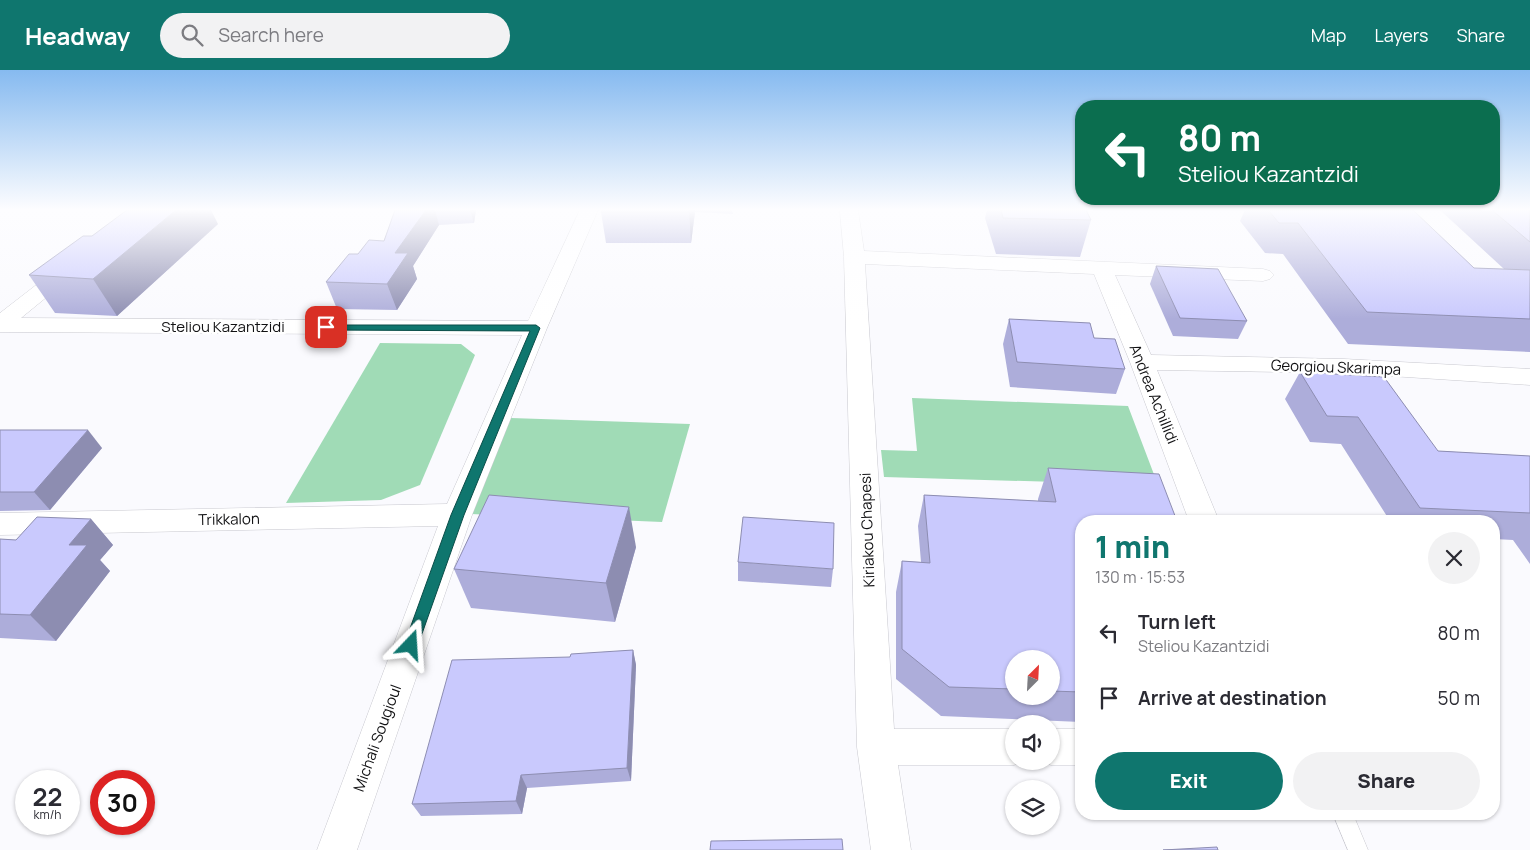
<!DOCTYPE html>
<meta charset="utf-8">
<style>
body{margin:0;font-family:Manrope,sans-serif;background:#f2f2f3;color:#2b2b33;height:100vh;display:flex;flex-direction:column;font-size:19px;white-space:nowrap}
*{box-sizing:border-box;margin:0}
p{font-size:16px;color:#7c7c81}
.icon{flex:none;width:28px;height:28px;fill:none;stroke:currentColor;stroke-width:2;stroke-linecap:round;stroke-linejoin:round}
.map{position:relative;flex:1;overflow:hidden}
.side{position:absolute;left:1075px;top:445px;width:425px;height:305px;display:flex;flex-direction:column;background:#fff;border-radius:20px;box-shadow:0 1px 4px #0004}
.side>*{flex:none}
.top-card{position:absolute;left:1075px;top:30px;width:425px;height:105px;border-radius:20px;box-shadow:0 1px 4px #0004;background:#0b6e4f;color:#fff;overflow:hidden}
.needle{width:32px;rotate:24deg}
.tools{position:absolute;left:1005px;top:580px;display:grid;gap:10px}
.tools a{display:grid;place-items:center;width:55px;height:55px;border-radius:50%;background:#fff;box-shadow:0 1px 4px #0004;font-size:25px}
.speed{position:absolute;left:15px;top:700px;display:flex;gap:10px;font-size:25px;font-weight:700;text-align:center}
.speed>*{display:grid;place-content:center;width:65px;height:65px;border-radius:50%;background:#fff;box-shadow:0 1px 4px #0004;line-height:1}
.speed small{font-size:12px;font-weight:400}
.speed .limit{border:8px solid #d22;background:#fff;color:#111}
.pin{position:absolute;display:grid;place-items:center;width:42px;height:42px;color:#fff;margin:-21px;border-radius:10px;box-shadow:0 2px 8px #0006}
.me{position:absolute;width:55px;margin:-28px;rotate:20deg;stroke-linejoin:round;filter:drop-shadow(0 0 4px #0008)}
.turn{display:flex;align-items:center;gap:18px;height:105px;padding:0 20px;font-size:22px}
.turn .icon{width:65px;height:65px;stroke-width:2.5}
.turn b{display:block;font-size:35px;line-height:42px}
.round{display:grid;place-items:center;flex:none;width:52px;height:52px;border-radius:26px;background:#f2f2f3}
.summary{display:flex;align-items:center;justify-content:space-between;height:85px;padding:0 20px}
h1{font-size:30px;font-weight:800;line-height:38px;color:#0f766e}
.button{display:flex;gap:10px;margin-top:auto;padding:10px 20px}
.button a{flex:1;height:58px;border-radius:30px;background:#0f766e;color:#fff;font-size:20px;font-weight:800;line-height:58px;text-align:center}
.button a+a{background:#f2f2f3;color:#2b2b33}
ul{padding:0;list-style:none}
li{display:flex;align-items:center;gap:15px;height:65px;padding:0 20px}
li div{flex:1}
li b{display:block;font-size:19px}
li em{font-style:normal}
header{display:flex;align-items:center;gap:30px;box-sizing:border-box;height:70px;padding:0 25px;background:#0f766e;color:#fff}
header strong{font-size:24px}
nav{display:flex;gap:28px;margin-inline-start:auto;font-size:18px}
.search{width:350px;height:45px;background:#f2f2f3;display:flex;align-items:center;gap:12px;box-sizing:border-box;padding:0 18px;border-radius:28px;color:#7c7c81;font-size:19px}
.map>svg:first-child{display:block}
</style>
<header>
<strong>Headway</strong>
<div class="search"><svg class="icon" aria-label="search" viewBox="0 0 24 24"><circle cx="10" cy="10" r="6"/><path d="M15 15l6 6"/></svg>Search here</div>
<nav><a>Map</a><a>Layers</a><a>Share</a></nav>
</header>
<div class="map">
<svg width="1530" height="780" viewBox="0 0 1530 780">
<rect width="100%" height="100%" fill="#fafafe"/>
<g fill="#a0dbb6">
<path d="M 380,273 L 461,274 L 475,285 L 420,415 L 381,430 L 286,433 Z"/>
<path d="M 912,328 L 1128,336 L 1158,415 L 884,407 L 881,380 L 917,381 Z"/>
<path d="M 511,348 L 690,354 L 662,452 L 471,444 Z"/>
</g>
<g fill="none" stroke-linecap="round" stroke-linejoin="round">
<defs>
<path id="lane" d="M 1333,744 L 1353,744 L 1368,780 L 1348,780 Z"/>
<g id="street">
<path d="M 580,140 L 598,140 L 547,258 L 472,445 L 357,780 L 317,780 L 438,456 L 0,465 L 0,443 L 447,434 L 522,265 L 0,262 L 0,243 L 62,195 L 69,193 L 76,195 L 79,199 L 76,203 L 21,248 L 528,251 Z"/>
<path d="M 840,140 L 858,140 L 864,181 L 1263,199 L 1270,201 L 1274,205 L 1270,209 L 1263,211 L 1115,205 L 1151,285 L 1344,289 L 1530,299 L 1530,315 L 1344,303 L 1157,300 L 1219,451 L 1189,451 L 1130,292 L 1094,204 L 865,194 L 894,659 L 1014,659 L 1014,691 L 1023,691 L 1014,695 L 898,695 L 911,780 L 871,780 L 857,677 L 844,187 Z"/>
<path d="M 1051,659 L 1081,659 L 1081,695 L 1051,695 L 1042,691 L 1051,691 Z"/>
</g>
</defs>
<use href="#lane" stroke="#c8c8cf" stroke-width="1"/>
<use href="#street" stroke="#c8c8cf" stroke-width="1"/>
<use href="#lane" fill="#fff" fill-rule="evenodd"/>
<use href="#street" fill="#fff" fill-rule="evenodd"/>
</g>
<g fill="#adadda" fill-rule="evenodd">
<path d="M 395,140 L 476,140 L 474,153 L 439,155 L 413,196 L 417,209 L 397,240 L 337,239 L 326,212 L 358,184 L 384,171 Z"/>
<path d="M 602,140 L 732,140 L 733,144 L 695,142 L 691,173 L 606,173 L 601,142 Z"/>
<path d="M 987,140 L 1086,140 L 1091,150 L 1080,187 L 996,184 L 985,148 Z"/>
<path d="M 1245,140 L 1413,140 L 1474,198 L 1504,199 L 1440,140 L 1530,140 L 1530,282 L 1348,274 L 1283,184 L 1265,183 L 1240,151 Z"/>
<path d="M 218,154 L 117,246 L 55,243 L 29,205 L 92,166 Z"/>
<path d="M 1156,196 L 1247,251 L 1238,269 L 1173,266 L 1150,214 Z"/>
<path d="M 1009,249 L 1125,299 L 1116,324 L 1010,317 L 1003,274 Z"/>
<path d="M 1300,302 L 1438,381 L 1530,386 L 1530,494 L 1513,470 L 1494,469 L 1494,451 L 1390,451 L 1341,374 L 1310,372 L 1285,329 Z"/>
<path d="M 0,360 L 102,378 L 50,440 L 0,441 Z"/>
<path d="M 1048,398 L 1081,451 L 1081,652 L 941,646 L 896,609 L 896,522 L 902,491 L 921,492 L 918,456 L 924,425 L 1038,431 L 1038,429 ZM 1014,589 L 1051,589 L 1051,626 L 1014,626 Z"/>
<path d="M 91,449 L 113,475 L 100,490 L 110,501 L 56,571 L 0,568 L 0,469 L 16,470 Z"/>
<path d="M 636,477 L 615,552 L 471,538 L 454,499 Z"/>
<path d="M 738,492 L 833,499 L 831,517 L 738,511 Z"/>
<path d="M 633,580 L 636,595 L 631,711 L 527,718 L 522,744 L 421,746 L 412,734 L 570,587 Z"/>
</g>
<g fill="#8d8db1">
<path d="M 176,140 L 211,140 L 218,154 L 117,246 L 93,209 Z"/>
<path d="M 426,140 L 435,140 L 439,155 L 413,196 L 417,209 L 397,240 L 387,214 L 395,183 Z"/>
<path d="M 470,140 L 476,140 L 474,153 Z"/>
<path d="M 689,140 L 695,140 L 695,142 L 691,173 Z"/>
<path d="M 88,360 L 102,378 L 50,440 L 34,422 Z"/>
<path d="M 629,437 L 636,477 L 615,552 L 606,513 Z"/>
<path d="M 91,449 L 113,475 L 100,490 L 110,501 L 56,571 L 30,545 L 69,475 Z"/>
<path d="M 633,580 L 636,595 L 631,711 L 627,698 Z"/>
<path d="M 521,705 L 527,718 L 522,744 L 516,731 Z"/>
</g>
<g fill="#c9c9fd" stroke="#8d8db1">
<path d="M 127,140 L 176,140 L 93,209 L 29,205 L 83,166 L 92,166 Z"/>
<path d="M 395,140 L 426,140 L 395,183 L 408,183 L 387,214 L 326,212 L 349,184 L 358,184 L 369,170 L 384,171 Z"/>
<path d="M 602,140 L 689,140 L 689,142 L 601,142 Z"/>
<path d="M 1001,140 L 1086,140 L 1091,150 L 1003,148 Z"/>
<path d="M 1268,140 L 1413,140 L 1474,198 L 1530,200 L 1530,249 L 1367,242 L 1298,153 L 1279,153 Z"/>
<path d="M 1492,140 L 1530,140 L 1530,172 Z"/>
<path d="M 1156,196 L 1218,199 L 1247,251 L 1180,248 Z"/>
<path d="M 1009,249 L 1090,253 L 1094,268 L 1115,269 L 1125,299 L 1017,292 Z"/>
<path d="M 1300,302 L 1384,307 L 1438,381 L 1530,386 L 1530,443 L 1420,438 L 1358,347 L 1327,346 Z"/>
<path d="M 0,360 L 88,360 L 34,422 L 0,422 Z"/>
<path d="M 1048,398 L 1159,404 L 1177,451 L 1081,451 L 1081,622 L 1051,621 L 1051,589 L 1014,589 L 1014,619 L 949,617 L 902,579 L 902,491 L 930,493 L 924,425 L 1056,432 Z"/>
<path d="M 489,425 L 629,437 L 606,513 L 454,499 Z"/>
<path d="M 37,447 L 91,449 L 69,475 L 87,475 L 30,545 L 0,544 L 0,469 L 16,470 Z"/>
<path d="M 743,447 L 834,453 L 833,499 L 738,492 Z"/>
<path d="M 633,580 L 627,698 L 521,705 L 516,731 L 412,734 L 452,590 L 570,587 L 571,584 Z"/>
<path d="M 842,769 L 843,780 L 710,780 L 711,771 Z"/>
<path d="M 1217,777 L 1218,780 L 1163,780 Z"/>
</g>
<linearGradient id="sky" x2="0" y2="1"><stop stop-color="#86baf0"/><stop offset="0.56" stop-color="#fdfdff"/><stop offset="1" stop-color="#fdfdff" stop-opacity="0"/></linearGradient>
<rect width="1530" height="249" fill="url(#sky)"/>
<path fill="#0f766e" stroke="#0a4d48" d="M 323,255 L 536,255 L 540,258 L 464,445 L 418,575 L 416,579 L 411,581 L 406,579 L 404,575 L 451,445 L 530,261 L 326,260 L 322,257 Z"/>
<g text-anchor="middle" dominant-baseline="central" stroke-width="5" stroke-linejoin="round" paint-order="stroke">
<g font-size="15" fill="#111113" stroke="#fff">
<text x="223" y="256">Steliou Kazantzidi</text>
<text transform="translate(1336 297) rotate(2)">Georgiou Skarimpa</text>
<text transform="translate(1154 324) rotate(68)">Andrea Achillidi</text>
<text transform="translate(229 449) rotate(-1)">Trikkalon</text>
<text transform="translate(867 460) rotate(-92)">Kiriakou Chapesi</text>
<text transform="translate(377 668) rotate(-70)">Michali Sougioul</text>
</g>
</g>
</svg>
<div class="tools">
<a><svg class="needle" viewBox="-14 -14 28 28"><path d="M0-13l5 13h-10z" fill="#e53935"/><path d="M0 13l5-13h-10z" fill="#7c7c81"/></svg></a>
<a><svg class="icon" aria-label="sound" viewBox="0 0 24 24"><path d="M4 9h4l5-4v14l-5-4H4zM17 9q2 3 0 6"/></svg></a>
<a><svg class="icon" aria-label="layers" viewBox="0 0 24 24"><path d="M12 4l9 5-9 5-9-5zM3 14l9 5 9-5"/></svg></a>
</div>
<div class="speed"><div>22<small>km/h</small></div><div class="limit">30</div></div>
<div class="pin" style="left:326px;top:257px;background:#d93025"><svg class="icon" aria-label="arrive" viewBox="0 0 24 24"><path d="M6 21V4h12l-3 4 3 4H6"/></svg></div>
<svg class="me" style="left:411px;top:575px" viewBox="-20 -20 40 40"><path d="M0-17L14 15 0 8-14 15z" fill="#0f766e" stroke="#fff" stroke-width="4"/></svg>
<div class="top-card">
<div class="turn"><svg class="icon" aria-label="left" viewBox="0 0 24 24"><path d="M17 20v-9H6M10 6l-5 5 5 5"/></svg><div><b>80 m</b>Steliou Kazantzidi</div></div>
</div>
<section class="side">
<div class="summary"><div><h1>1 min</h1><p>130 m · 15:53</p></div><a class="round"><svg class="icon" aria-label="close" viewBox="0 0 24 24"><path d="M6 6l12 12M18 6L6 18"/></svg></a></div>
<ul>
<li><svg class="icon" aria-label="left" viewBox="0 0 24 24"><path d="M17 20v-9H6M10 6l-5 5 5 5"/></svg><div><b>Turn left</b><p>Steliou Kazantzidi</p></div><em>80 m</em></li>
<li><svg class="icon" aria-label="arrive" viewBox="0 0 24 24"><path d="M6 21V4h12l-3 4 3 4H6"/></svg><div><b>Arrive at destination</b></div><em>50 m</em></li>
</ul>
<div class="button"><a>Exit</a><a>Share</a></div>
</section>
</div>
